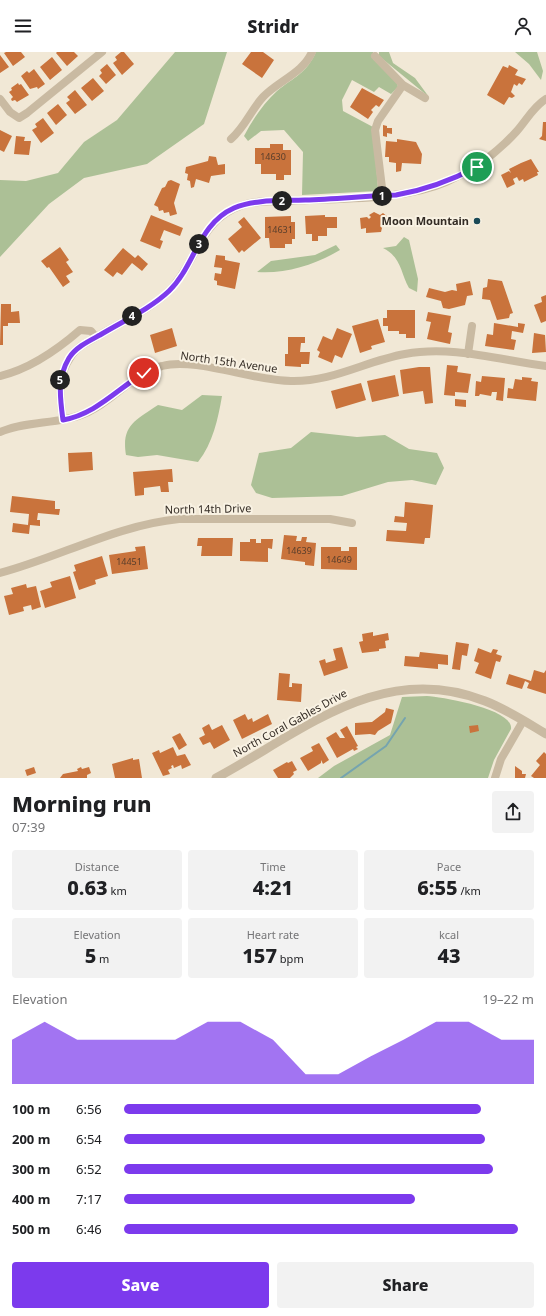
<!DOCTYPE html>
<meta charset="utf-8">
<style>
body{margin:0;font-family:"Noto Sans",sans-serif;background:#f2f2f2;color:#202124;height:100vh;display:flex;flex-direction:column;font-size:15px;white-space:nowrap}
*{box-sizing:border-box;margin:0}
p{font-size:13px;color:#757577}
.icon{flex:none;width:22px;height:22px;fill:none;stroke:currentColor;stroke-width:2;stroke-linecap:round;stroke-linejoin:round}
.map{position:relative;height:726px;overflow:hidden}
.sheet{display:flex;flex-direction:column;background:#fff;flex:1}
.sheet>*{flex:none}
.pin{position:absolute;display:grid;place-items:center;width:34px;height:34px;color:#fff;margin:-17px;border:2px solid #fff;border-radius:50%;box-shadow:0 1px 4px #0007}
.km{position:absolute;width:20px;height:20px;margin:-10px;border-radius:50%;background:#222;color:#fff;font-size:11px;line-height:20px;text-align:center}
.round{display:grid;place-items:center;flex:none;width:42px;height:42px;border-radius:4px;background:#f2f2f2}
.head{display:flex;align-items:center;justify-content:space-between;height:68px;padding:0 12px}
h1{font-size:22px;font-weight:800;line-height:30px}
.stats{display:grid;grid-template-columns:repeat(3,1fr);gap:6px;height:68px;padding:4px 12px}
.stats div{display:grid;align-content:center;border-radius:4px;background:#f2f2f2;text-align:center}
.stats b{font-size:20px;font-weight:800}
.stats small{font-size:11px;font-weight:400}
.stats p{font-size:11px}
.chart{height:112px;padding:8px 12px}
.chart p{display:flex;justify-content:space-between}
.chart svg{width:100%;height:72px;margin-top:4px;fill:#7c3aed;opacity:.7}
.button{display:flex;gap:8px;margin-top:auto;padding:8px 12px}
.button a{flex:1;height:46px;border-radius:4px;background:#7c3aed;color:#fff;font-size:16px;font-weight:800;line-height:46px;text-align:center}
.button a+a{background:#f2f2f2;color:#202124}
ul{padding:0 12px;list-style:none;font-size:13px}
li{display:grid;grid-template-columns:64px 48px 1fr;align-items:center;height:30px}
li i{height:10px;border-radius:5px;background:#7c3aed}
header{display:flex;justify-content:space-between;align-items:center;height:52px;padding:0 12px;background:#fff;font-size:18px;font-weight:800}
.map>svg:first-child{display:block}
.green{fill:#acc096}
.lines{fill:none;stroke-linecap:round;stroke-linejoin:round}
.stream{stroke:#75a4af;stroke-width:2}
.building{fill:#c9733c}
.minor{stroke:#c9baa2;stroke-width:8}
.tertiary{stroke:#c9baa2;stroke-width:9}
.route-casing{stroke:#fff;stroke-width:8}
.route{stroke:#7c3aed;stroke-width:5}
.poi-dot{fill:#1a4956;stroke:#f9f2e3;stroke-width:1.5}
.labels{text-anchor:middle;stroke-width:4;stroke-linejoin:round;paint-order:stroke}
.number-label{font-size:9px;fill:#593e2b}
.poi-label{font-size:11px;font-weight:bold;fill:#342c25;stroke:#f9f2e3;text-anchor:end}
.street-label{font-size:11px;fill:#342c25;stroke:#f9f2e3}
</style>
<header><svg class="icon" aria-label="menu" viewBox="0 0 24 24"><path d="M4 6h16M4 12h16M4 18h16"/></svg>Stridr<svg class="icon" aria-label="person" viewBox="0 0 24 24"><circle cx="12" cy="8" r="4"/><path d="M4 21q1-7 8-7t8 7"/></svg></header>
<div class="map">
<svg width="546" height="726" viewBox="0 0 546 726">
<rect width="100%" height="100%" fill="#f1e8d6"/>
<path class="green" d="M175 0H227L204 72 147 112 84 126 49 152 0 205V128L26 129 58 121 84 90 117 68Z
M316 0H373V7L397 29 398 35 391 42 379 35 374 40 352 28 342 48 343 59 373 75 378 136 377 139 302 143 303 100 284 78 261 79 248 89 244 84C253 67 263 52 277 39 294 25 306 22 316 0Z
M379 0H389L393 11 415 26 429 45 379 4Z
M515 0H537L543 19 541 28 529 12Z
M404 185 409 188 418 227 417 240 409 236C400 220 402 206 383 196L396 194Z
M336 193 340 198C315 213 286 222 257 220L271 209 315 203Z
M202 343 222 344C218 367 213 391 198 410L157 403 138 405 126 403C121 373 136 368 158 353L182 358Z
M311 380 357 385 385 383 409 397 437 401 444 416 436 433 412 428 388 430 342 444 272 446 256 441 251 433 259 401 291 396Z
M427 644C442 645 514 657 511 677L494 708 488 726H318L334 714 390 683 402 645Z"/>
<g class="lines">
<path class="stream" d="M341 726 386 694 405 666"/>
</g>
<path class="building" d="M6 0H21L25 5 13 14 4 1Z
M57 0H74L78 4 67 14 56 1Z
M121 0H124L134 12 122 23 113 11 117 8 115 5Z
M251 0H263L274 8 262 26 242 12Z
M0 3 9 15 0 21Z
M52 5 62 18 50 28 40 15Z
M107 12 116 23 106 32 99 24 102 21 100 18Z
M509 13 518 18 515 23 526 27 522 33 519 31 517 34 514 32 511 40 515 44 512 46 509 45 504 53 487 43 503 14 508 16Z
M34 17 45 32 38 37 37 35 30 37 21 24 27 19 29 21Z
M93 26 104 39 92 49 81 36Z
M18 31 19 33 21 32 29 43 17 50 15 48 12 49 11 47 13 45 9 40 12 38 11 36Z
M362 36 384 48 379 55 376 53 371 58 373 60 368 67 350 55Z
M75 38 87 53 75 62 66 51 70 48 67 45Z
M58 52 67 63 56 73 47 61Z
M43 66 54 81 41 91 32 78 37 75 35 72Z
M543 70H546V89L539 87 542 84Z
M383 73 387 74V76H392V82L387 81V85L383 84Z
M0 78 12 84 4 100 0 98Z
M16 84 25 85 24 89H31L29 103 14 102Z
M397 87 416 90 422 102 421 112 402 111 401 119 396 120V111L389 110V105H385L386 89 397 90Z
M270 92H283V98H291V123H284V128H276V122H261V112H255V96H270Z
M209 104 216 105 218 113 225 112V122L211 124 209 131 196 127 194 135 191 136 190 129 187 128 188 122 185 121 186 115 208 109Z
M531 107 539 120H537L538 123 524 130 523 127 519 129 517 125 513 127 515 132 507 136 501 123 509 119 511 121 509 117 521 111Z
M171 128 180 132 174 151 177 162 170 164 169 160 164 161 163 158 159 159 158 155 154 153 162 136 165 135 168 129Z
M374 160 380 163 383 161 394 170V172L390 175 384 170 380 174 382 176 381 180 366 181V176L361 177 360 166 367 165 369 167 371 165 369 163Z
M151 163 183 176 180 184 164 178 160 188 163 189 160 197 140 189Z
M325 163V165H337V176H327V184H318V189H312V182H306L305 164Z
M291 164V170H295V187H292V192H285V196H270L269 186H265V165Z
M244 165 261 186 244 200 242 198 239 201 228 187 242 175 238 170Z
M60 195 69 208 66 210 73 220 66 224 70 230 63 235 49 215 47 216 41 209Z
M123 196 135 206 138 203 148 212 142 219 132 211 122 223 117 220 113 225 104 218Z
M216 203 225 204V208L240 211 235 237 217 233V229L214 228 215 221 221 222 222 216 214 215Z
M488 227 502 229 513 261 510 262 509 266 497 268 490 248 482 247 483 236 487 235Z
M470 229 473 243 467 244 465 253 449 257 443 256 441 249 426 245 429 236 445 240 452 238 457 239 456 232Z
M546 243V269L541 271 534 253 542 250 541 245Z
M1 252H11V260L19 259 20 271H8V274H3V293H0Z
M387 258H415V286H406V282H399V279H388V274H383V266H387Z
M428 260 451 264 448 280 452 281 450 292 427 287 431 270 426 269Z
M378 267 385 290 371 294 372 297 360 301 352 274Z
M494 271 518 275V271L525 272 523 281 512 279 511 287 516 288 514 298 485 294 487 282 493 283Z
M172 276 177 294 155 301 150 283Z
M337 276 352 282 342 306 335 303 332 311 318 305 320 300 317 298 323 284 332 288Z
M534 281 545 283 546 300 532 301Z
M288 285H305V291H301L300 300H310L309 312H301V315L285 314V302H288Z
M447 313 458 314 457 320 471 322 468 341 455 340V344L444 343Z
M419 315H430L433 351 425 352 423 339 403 342 400 318Z
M395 323 399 344 372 350 367 329Z
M482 324 505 326 503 349 496 348 497 340H492L491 344 480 342 479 344H475L476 329 481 330Z
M522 325 532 326 531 329 538 330 536 349 507 346 508 336 513 337 515 327 522 328Z
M361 331 366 348 336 357 331 339Z
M455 347 466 348V355L455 354Z
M92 400 93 418 69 420 68 401Z
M172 417 173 430H168L169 440H161L160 434 144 436V443L135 444 133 420Z
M12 444 55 449V457H60L59 463 38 461 37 468H40V474L30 473 29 482 12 480 13 471 28 473 29 462 10 460Z
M405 450 433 453 430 486H425L424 492 386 489 387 478 406 479 407 471 394 470 395 464 404 465Z
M284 483 297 484 296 489H301L302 485H307L306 490 316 491 314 514 305 513V510L281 507Z
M198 486H233L232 504H201L202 494H197Z
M250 487H256V491H261V487H273L272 497 268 496V510L240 509V490H250Z
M145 494 148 517 112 522 109 503 136 499 135 495Z
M321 495H341V499H349V495H357V518L321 517Z
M102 504 108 524 95 528 96 532 79 538 73 520 76 519 74 513Z
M70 524 76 546 45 556 40 539 52 535 50 530Z
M26 532 27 536 36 534 41 555 32 558 31 553 23 555 24 559 9 563 4 544 13 542 11 536Z
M373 580V584L388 581 389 588 385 589 386 596 379 597V599L362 601 359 590 363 589 362 582Z
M456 590 469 592 467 604 462 603 460 618 452 617Z
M342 595 348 616 324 624 319 609 325 607 326 611 336 608 333 597Z
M478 596 491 601 493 597 498 598 496 602 502 604 500 610 496 609 491 627 475 621 479 611 474 609Z
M420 600 448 603V613L438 612V617L404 614 405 604 419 605Z
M534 618 544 621 546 618V642L527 636 529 631 525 629 522 637 506 632 509 622 531 629Z
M279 621 290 622 289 635H292V631L302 632 301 650 277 648Z
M386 656 394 658 391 671 378 679 375 683 370 682 355 683V671L372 670 385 660Z
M245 662 248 668 252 666 253 670 268 662 272 672 242 687 233 668Z
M209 672 212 678 222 673 230 688 214 697 210 690 203 693 199 686 205 683 202 676Z
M478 673 479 679 470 681 469 674Z
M347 674 358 694 356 695 358 697 354 699 353 697 337 706 326 686 336 680 340 686H345L340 678Z
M180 681 187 693 179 698 172 685Z
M319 691 329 708 323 712 321 708V711L308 719 300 706 313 699 311 695Z
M173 695 177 704 185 702 191 713 182 717 181 713 174 716 173 713 171 714 172 716 168 718 170 722 163 724 152 701 159 698 160 701Z
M544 700 546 702V726H534L531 724 540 713 536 709Z
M133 706V708L139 707 142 726H115L112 712Z
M292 709 297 718 293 720 294 722 290 726H278L273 718 287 710 288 711Z
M515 714 522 719V722H526L525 726H515Z
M34 715 36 721 27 724 25 718Z
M81 715 82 717 89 715 91 721 87 723V726H60L63 722 78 719 77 717Z"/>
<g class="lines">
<path class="minor" d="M375 4 403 33 425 46
M0 47 10 60 19 66 27 61 102 0
M231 87C245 75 251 58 263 45 278 29 303 21 312 0
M383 144 375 78 378 69 403 33
M468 302 472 274
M0 324C30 317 57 298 80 278L91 279 96 285
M63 368C60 346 57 325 70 306 76 295 89 289 100 283 123 269 151 257 170 238 198 209 199 167 243 153 258 148 276 149 291 149 339 146 402 149 446 130 474 118 496 102 516 80 526 69 533 55 546 47
M0 380C28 368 60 373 88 360 115 348 132 321 162 314 196 305 253 329 291 329 333 330 365 309 405 302 451 293 500 308 546 314
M0 521C60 505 117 473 179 467H330L352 471
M495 726 501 707 523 669"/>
<path class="tertiary" d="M216 726C302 680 381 608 485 649 506 657 526 670 546 682"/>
</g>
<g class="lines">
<defs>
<path id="route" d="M144 321C116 338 96 362 63 368 60 346 57 326 69 306 76 295 89 289 100 283 123 269 150 257 169 239 195 214 198 172 234 156 255 147 282 149 305 148 336 147 366 144 396 143 426 138 450 129 477 115"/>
</defs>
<use href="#route" class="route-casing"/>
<use href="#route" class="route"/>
</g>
<circle class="poi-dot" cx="477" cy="169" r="4"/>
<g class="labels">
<g class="number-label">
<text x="273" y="108">14630</text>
<text x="280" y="181">14631</text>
<text x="299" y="502">14639</text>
<text x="339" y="511">14649</text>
<text x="129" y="513">14451</text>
</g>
<g class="poi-label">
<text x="469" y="173">Moon Mountain</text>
</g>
<g class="street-label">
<text transform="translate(229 310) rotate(8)" y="4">North 15th Avenue</text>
<text transform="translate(208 457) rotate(-1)" y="4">North 14th Drive</text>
<text transform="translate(290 671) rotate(-29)" y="4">North Coral Gables Drive</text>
</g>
</g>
</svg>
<div class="pin" style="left:477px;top:115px;background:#1e9e55"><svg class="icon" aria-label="arrive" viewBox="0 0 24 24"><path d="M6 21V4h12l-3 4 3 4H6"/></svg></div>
<div class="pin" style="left:144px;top:321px;background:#d93025"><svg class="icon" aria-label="check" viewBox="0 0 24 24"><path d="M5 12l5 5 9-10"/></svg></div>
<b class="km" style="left:382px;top:144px">1</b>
<b class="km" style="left:282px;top:149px">2</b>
<b class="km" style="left:199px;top:192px">3</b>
<b class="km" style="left:132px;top:264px">4</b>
<b class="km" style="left:60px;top:328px">5</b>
</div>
<section class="sheet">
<div class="head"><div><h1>Morning run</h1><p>07:39</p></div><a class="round"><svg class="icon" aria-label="share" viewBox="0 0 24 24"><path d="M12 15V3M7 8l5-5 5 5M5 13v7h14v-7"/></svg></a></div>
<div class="stats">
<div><p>Distance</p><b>0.63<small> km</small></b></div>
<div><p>Time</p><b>4:21</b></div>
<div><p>Pace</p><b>6:55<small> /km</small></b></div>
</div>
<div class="stats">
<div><p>Elevation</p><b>5<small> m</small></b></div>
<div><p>Heart rate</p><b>157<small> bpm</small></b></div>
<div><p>kcal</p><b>43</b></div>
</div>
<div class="chart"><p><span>Elevation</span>19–22 m</p>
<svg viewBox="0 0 160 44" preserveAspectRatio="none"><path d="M0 44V17L10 6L20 17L30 17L40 17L50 17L60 6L70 6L80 17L90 38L100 38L110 27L120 17L130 6L140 6L150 17L160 17V44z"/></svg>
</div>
<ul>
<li><b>100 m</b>6:56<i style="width:87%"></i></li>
<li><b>200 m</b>6:54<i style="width:88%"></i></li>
<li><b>300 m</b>6:52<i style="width:90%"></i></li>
<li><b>400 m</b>7:17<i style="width:71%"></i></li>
<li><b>500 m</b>6:46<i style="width:96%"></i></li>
</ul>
<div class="button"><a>Save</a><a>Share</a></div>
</section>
